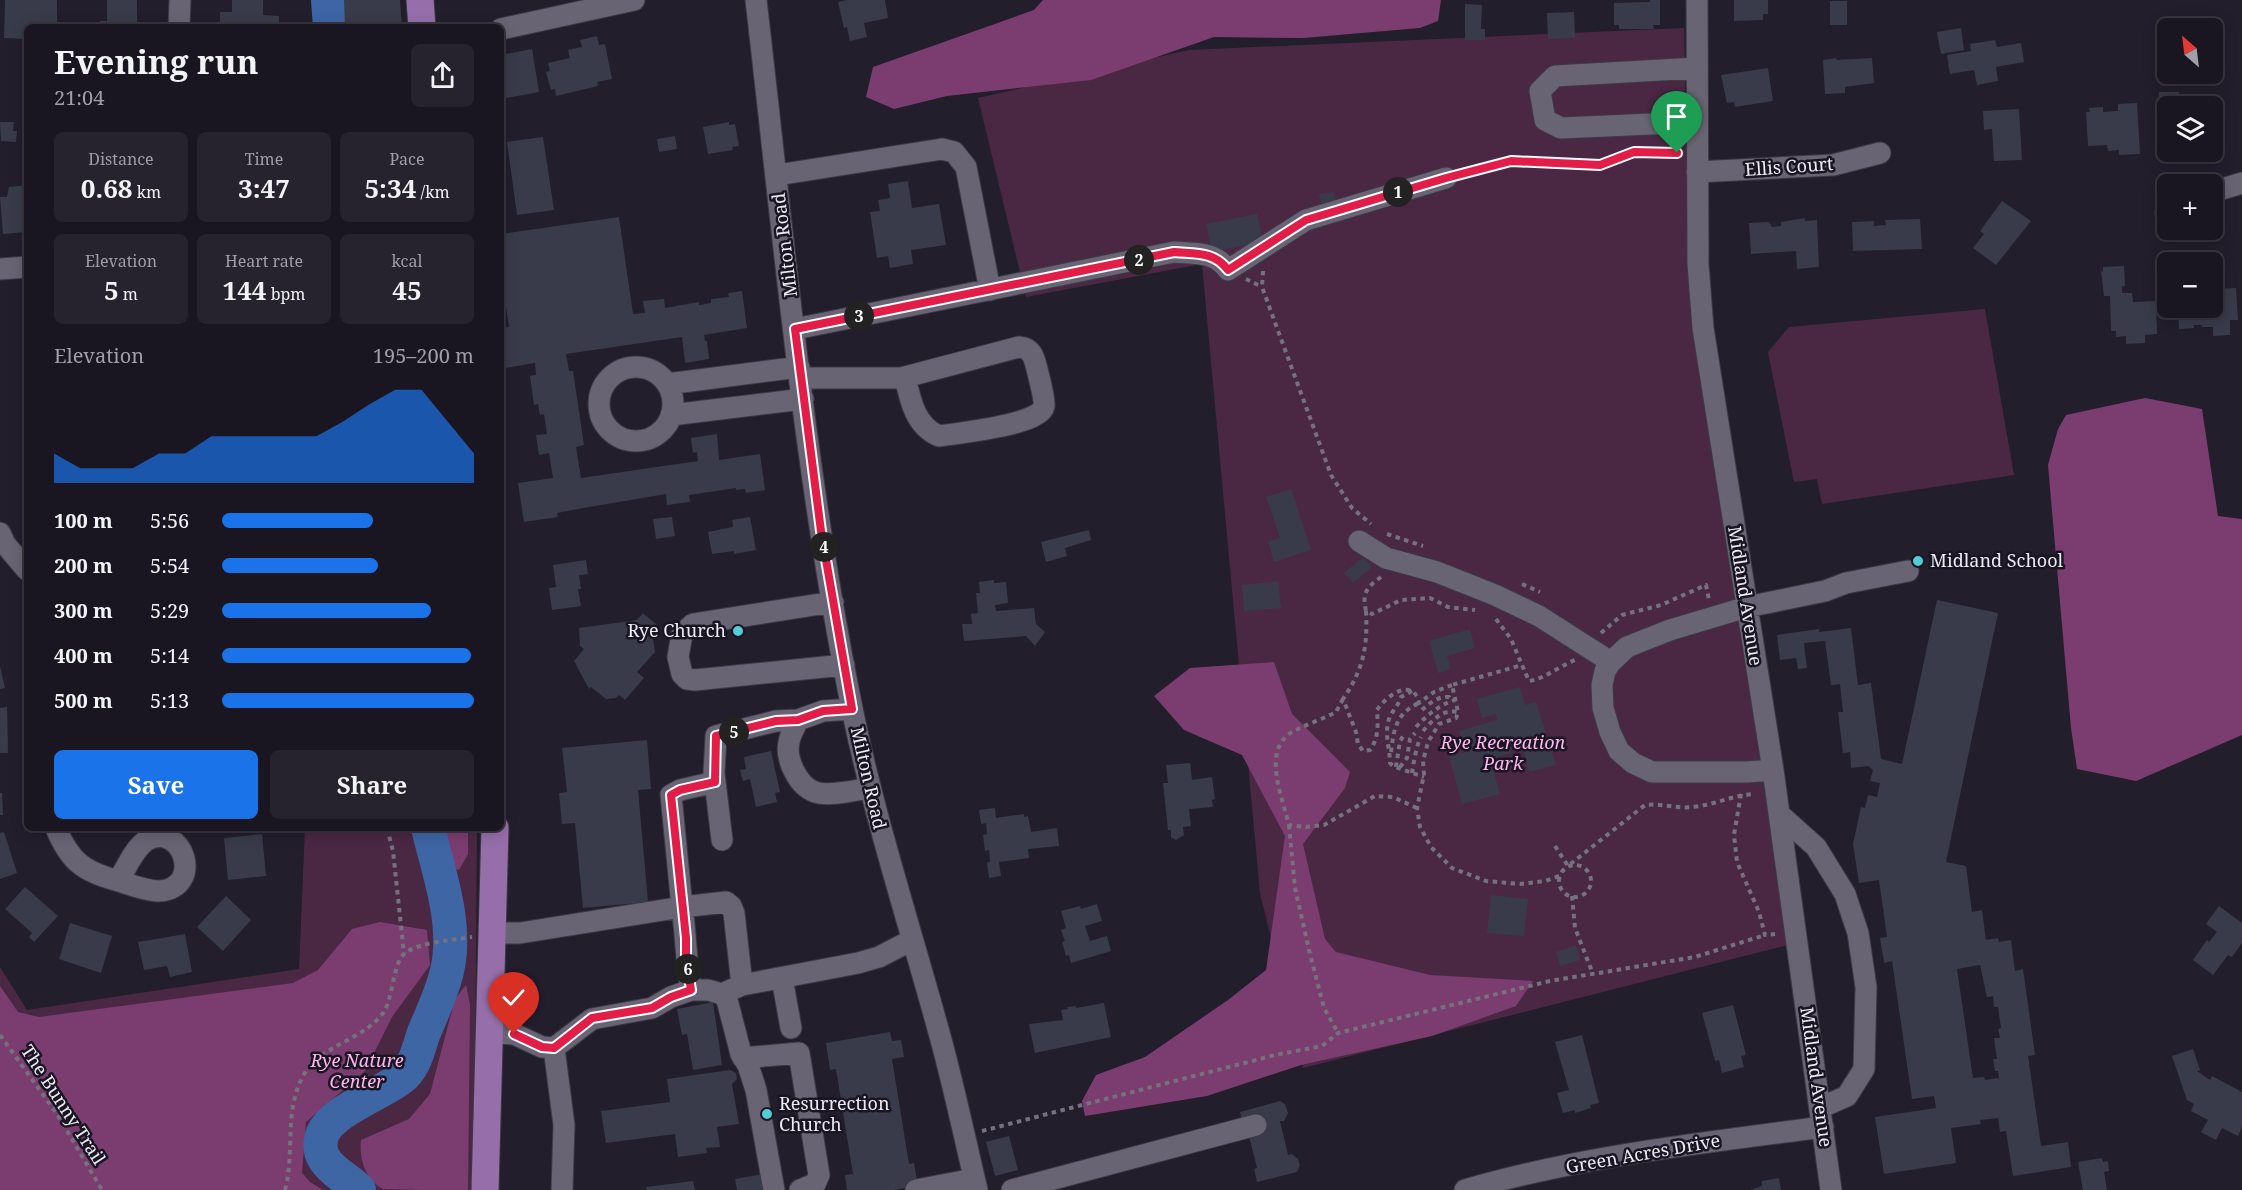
<!DOCTYPE html>
<meta charset="utf-8">
<style>
body{margin:0;font-family:"Noto Serif",serif;background:#27232e;color:#f1f3f6;height:100vh;display:flex;flex-direction:column;font-size:22px;white-space:nowrap}
*{box-sizing:border-box;margin:0}
p{font-size:20px;color:#9f9fa5}
.icon{flex:none;width:33px;height:33px;fill:none;stroke:currentColor;stroke-width:2;stroke-linecap:round;stroke-linejoin:round}
.map{position:relative;flex:1;overflow:hidden}
.sheet{position:absolute;left:24px;top:24px;width:480px;height:807px;display:flex;flex-direction:column;background:#1a1621;border-radius:9px;box-shadow:0 3px 15px #0003,0 0 0 2px #38353f}
.sheet>*{flex:none}
.needle{width:39px;rotate:332deg}
.tools{position:absolute;left:2157px;top:18px;display:grid;gap:12px}
.tools a{display:grid;place-items:center;width:66px;height:66px;border-radius:9px;background:#1a1621;box-shadow:0 3px 15px #0003,0 0 0 2px #38353f;font-size:30px}
.pin{position:absolute;display:grid;place-items:center;width:51px;height:51px;color:#fff;margin:-62px -26px;border-radius:50% 50% 50% 0;rotate:-45deg;box-shadow:0 0 6px #0007}
.pin .icon{rotate:45deg}
.km{position:absolute;width:30px;height:30px;margin:-15px;border-radius:50%;background:#222;color:#fff;font-size:16px;line-height:30px;text-align:center}
.round{display:grid;place-items:center;flex:none;width:63px;height:63px;border-radius:9px;background:#27232e}
.head{display:flex;align-items:center;justify-content:space-between;height:102px;padding:0 30px}
h1{font-size:33px;font-weight:700;line-height:45px}
.metrics{display:grid;grid-template-columns:repeat(3,1fr);gap:9px;height:102px;padding:6px 30px}
.metrics div{display:grid;align-content:center;border-radius:9px;background:#27232e;text-align:center}
.metrics b{font-size:26px;font-weight:700}
.metrics small{font-size:16px;font-weight:400}
.metrics p{font-size:16px}
.chart{height:168px;padding:12px 30px}
.chart p{display:flex;justify-content:space-between}
.chart svg{width:100%;height:108px;margin-top:6px;fill:#1a73e8;opacity:.7}
.button{display:flex;gap:12px;margin-top:auto;padding:12px 30px}
.button a{flex:1;height:69px;border-radius:9px;background:#1a73e8;color:#fff;font-size:24px;font-weight:700;line-height:69px;text-align:center}
.button a+a{background:#27232e;color:#f1f3f6}
ul{padding:0 30px;list-style:none;font-size:20px}
li{display:grid;grid-template-columns:96px 72px 1fr;align-items:center;height:45px}
li i{height:15px;border-radius:8px;background:#1a73e8}
.map>svg:first-child{display:block}
.green{fill:#4a2844}
.forest{fill:#7b3d70}
.lines{fill:none;stroke-linecap:round;stroke-linejoin:round}
.river{stroke:#3e65a4;stroke-width:34}
.building{fill:#393b4a;fill-rule:evenodd}
.minor-casing{stroke:#3c3a45;stroke-width:23}
.major-casing{stroke:#3c3a45;stroke-width:29}
.path{stroke:#75727e;stroke-width:4;stroke-dasharray:4.5 4.5;stroke-linecap:butt}
.minor{stroke:#686474;stroke-width:21}
.major{stroke:#966faa;stroke-width:27}
.route-casing{stroke:#fff;stroke-width:12}
.route{stroke:#e11d48;stroke-width:8}
.poi-dot{fill:#52ccd6;stroke:#191522;stroke-width:2}
.labels{text-anchor:middle;stroke-width:5;stroke-linejoin:round;paint-order:stroke}
.street-label{font-size:18px;fill:#eceaf3;stroke:#191522}
.poi-label{font-size:18px;fill:#eceaf3;stroke:#191522;text-anchor:start}
.park-label{font-size:18px;font-style:italic;fill:#ffb5ef;stroke:#191522}
</style>
<div class="map">
<svg width="2242" height="1190" viewBox="0 0 2242 1190">
<rect width="100%" height="100%" fill="#221e2c"/>
<path class="green" d="M1684 28 1689 268 1788 945 1303 1068 1260 893 1202 264 1026 297 978 98 1189 50Z
M1985 309 2014 475 1822 504 1817 479 1794 482 1768 352 1789 327Z
M305 828H477L474 1190H0V967L27 1010 299 969Z"/>
<path class="forest" d="M1043 0H1441L1438 21 1420 28 1303 38 1214 37 1091 80 947 96 894 109 866 97 873 67 1034 10Z
M2145 398 2202 409 2218 516 2242 519V735L2136 781 2077 769 2071 728 2048 465 2058 429 2066 415Z
M1274 662 1292 714 1350 772 1345 788 1303 844 1325 939 1336 952 1430 975 1533 981 1516 1006 1432 1036 1301 1065 1207 1096 1085 1116 1082 1101 1096 1075 1145 1057 1228 1000 1266 970 1285 836 1242 755 1184 730 1154 696 1190 668Z
M437 828H468V854L459 870 450 867Z
M380 922 427 930 430 965 392 1017 365 1071 306 1122 302 1173 310 1182 323 1190H0V986L18 1012 39 1017 293 983 318 970 352 929Z
M466 985 470 1005 468 1190C455 1190 390 1190 383 1189 365 1179 359 1158 361 1140L409 1119 430 1094 455 999Z"/>
<g class="lines">
<path class="river" d="M328 0 330 27
M359 1190C343 1174 311 1163 323 1133 333 1111 380 1094 400 1079 414 1069 418 1051 423 1035 431 1015 442 993 447 971 458 924 439 874 428 828"/>
</g>
<path class="building" d="M5 0H57V22H31V27H27V39L4 38Z
M107 0H137V22H132V27H99L100 21H107Z
M232 0H263V15L279 16V27H220V12H232Z
M344 0H400L402 27H345Z
M847 0H885L888 18 864 23 867 37 850 41 847 27 844 28 838 2Z
M1650 0H1660V25H1653L1654 29H1619V25H1614V3L1650 2Z
M1734 0H1768V14H1763V20L1734 21Z
M1830 1H1847V25H1830Z
M1465 4 1482 5 1481 29H1485V40H1465Z
M1574 12 1575 38 1548 39 1547 13Z
M1961 28 1964 50 1941 54 1937 32Z
M597 36 599 45 605 44 612 79 597 82 598 86 556 96 555 89 551 90 546 72 550 71 548 63 570 58 568 50 582 47 580 40Z
M1995 40 1997 47 2021 43 2024 62 1996 67 1998 81 1977 85 1974 70 1950 74 1947 55 1971 51 1970 44Z
M532 49 539 92 501 99V55Z
M1836 58 1837 60 1872 58 1874 83 1845 87V93L1825 94 1823 60Z
M1768 68 1773 101 1735 107 1734 102 1727 103 1721 75Z
M2159 92H2179V99L2210 98 2211 106H2168V142L2160 143Z
M2137 103 2140 154 2119 155V150L2108 151 2107 145 2088 146 2086 112H2090L2089 108 2103 107V112L2118 111V104Z
M2019 109 2022 160 1994 161 1992 129 1984 130 1983 111Z
M0 122H14L13 131H17L16 142 1 141Z
M729 122V125L735 124 739 146 732 147 733 150 708 154 703 127Z
M675 136 677 149 659 152 657 139Z
M543 137 554 210 517 215 507 142Z
M22 150H27V170H23Z
M908 181 912 208 939 204 946 245 911 250 913 264 890 268 888 256 877 258 870 212 880 211 878 200 890 198 888 184Z
M27 185V232L3 234 0 197H7L9 187Z
M1334 192 1335 203 1322 206 1319 194Z
M2002 201 2031 221 1996 265 1973 248 1984 234 1980 231Z
M1257 214 1263 241 1212 252 1206 224Z
M619 217 633 314 645 313 643 301 664 299 665 308 699 302V305L711 303V299L729 297 728 293 742 291 747 328 704 335 705 341H707L709 359 685 363 682 337 566 354 569 371H573L584 445 576 447 581 478 698 461 697 452 693 453 691 438 717 434 719 460 760 454 765 490 746 493 745 489 736 490V488L689 495 690 502 667 505 666 494 583 508 557 513 558 517 524 522 518 483 553 478 549 453 539 455 536 435 547 434 544 414 540 415 538 404 534 405 530 376 536 375 535 363 505 368 501 328 509 327 501 273V234Z
M1805 218V221L1817 220 1819 267 1797 269 1796 251 1751 254 1749 223 1769 222 1772 227 1781 226V222Z
M1920 219 1922 249 1853 251 1852 222 1874 221V226L1886 225 1885 220Z
M2124 266 2125 286H2122V293H2132L2133 302 2156 301 2157 334 2145 335V343L2126 344V336L2116 337V331H2111L2110 296H2104L2101 271 2103 272V267Z
M2236 288 2238 320H2230V335L2213 336V327H2202V325H2194V328L2179 329 2178 308H2212V289Z
M27 317V345H26L22 318Z
M1291 489 1311 550 1274 562 1268 542 1280 538 1266 497Z
M672 517 675 536 656 539 653 519Z
M750 517 756 550 734 554V551L712 554 708 532 733 527 732 520Z
M1089 530 1091 540 1065 548 1067 556 1046 562 1041 542Z
M1363 557 1372 567 1353 583 1344 573Z
M586 560 588 574 579 575 581 589H578L581 606 552 610 549 588 556 587 553 565Z
M994 580V583L1006 582 1008 603 995 605 996 611 1034 608 1036 624 1045 632 1035 646 1026 636 964 641 962 624H972L971 614 978 613 976 593H980L979 582Z
M1278 581 1281 608 1244 611 1242 585Z
M1937 600 1998 613 1946 862 1966 866 1972 912 1982 910 1986 940 1998 938 1999 942 2011 940 2015 971 2023 969 2035 1055 2028 1056 2041 1146 2068 1142 2071 1167 2013 1176 2006 1131 2000 1132 1998 1118 1980 1120 1981 1124 1951 1128 1956 1163 1884 1174 1875 1117 1936 1108 1934 1096 1912 1099 1892 961 1884 963 1880 938 1887 937 1879 880 1859 883 1853 844 1861 807 1865 808 1868 795 1877 797 1880 783 1870 781 1873 770 1868 766 1851 768 1850 752 1843 753 1838 712H1843L1840 684 1831 685 1825 641 1804 643 1807 668 1798 669 1796 658 1780 660 1777 635 1819 629V632L1851 628 1858 685 1871 683 1881 759 1902 764ZM1980 965 1987 997 1993 996 1994 1007H1998L2001 1028 1998 1029 2000 1038H1994L1997 1059H1993L1995 1071H1998L1999 1078 1985 1080 1984 1077 1973 1078 1957 969Z
M643 613 657 625 652 631 655 652 637 672 644 678 625 700 619 695 616 698 606 699 591 687 589 689 574 661 584 649 580 646 579 628 637 620Z
M1470 629 1475 648 1447 656 1451 669 1438 673 1429 641Z
M0 666 5 688 0 689Z
M1520 687 1525 705 1536 702 1556 765 1529 772 1522 746 1510 750 1511 753 1490 759 1500 794 1462 804 1449 756 1465 752 1459 731 1497 720 1496 714 1482 718 1477 699Z
M7 707 8 753H0V708Z
M647 740 651 789 638 790 648 902 583 908 575 823 562 824 559 793 567 792 562 748Z
M771 751 780 792 775 793 777 802 756 807 750 779 743 781 740 770 746 769 744 757Z
M1190 763 1192 780 1212 777 1215 799 1212 800 1213 807 1189 809 1191 826 1183 827 1184 835 1176 840 1171 837V830H1168L1163 783H1168L1166 765Z
M0 793H2L3 815H0Z
M995 808 996 818 1024 814V817L1028 816 1031 832 1057 828 1059 846 1028 849 1029 858 999 862 1001 876 989 878 987 862H990L989 850 985 851 983 835 987 834 986 823 981 824 979 810Z
M4 832 17 873 0 879V833Z
M262 834 266 876 228 880 224 838Z
M25 887 58 916 34 942 29 937 32 933 5 909Z
M1491 895 1528 899 1524 936 1487 933Z
M226 896 251 920 223 951 197 927Z
M1097 904 1102 921 1085 926 1090 941 1107 936 1111 951 1071 963 1069 955 1066 956 1062 942 1065 941 1061 930 1066 928 1061 911 1080 906 1081 909Z
M2219 906 2242 923V943L2232 957 2228 955 2213 975 2193 960 2207 940 2209 942 2217 932 2206 924Z
M70 923 112 936 101 973 59 959Z
M185 934 192 972 170 977 167 966 144 970 138 942Z
M1576 945 1580 960 1560 966 1556 952Z
M713 1002 722 1065 693 1070 687 1034 682 1035 677 1009Z
M1104 1003 1111 1037 1035 1053 1029 1024 1063 1020 1061 1010 1068 1009 1067 1007 1076 1006V1008Z
M1733 1005 1746 1055 1741 1056 1744 1067 1722 1073 1719 1060 1715 1061 1702 1013Z
M890 1032 892 1041 901 1040 904 1057 892 1059 909 1164 914 1163 918 1186 893 1190H847L845 1175 853 1174 836 1069 830 1070 826 1043Z
M1582 1035 1599 1103 1590 1105 1591 1108 1575 1113V1110L1563 1113 1557 1093 1569 1090 1555 1042Z
M2193 1049 2200 1070 2197 1071 2210 1080 2212 1076 2242 1092V1127L2238 1136 2222 1128 2216 1140 2201 1132 2208 1120 2191 1111 2194 1104 2187 1100 2172 1056Z
M730 1070 736 1073 737 1079 732 1084 739 1124 717 1127 720 1147 706 1148 707 1153 678 1157 675 1134 606 1143 601 1111 670 1102 667 1079Z
M1280 1101 1285 1104 1288 1113 1284 1121H1280L1288 1155 1292 1154 1298 1159 1300 1165 1297 1172 1257 1182 1254 1169 1257 1168 1247 1128H1244L1240 1112Z
M1009 1136 1018 1170 995 1176 986 1142Z
M2102 1158 2103 1162 2108 1161 2109 1171 2104 1172 2107 1190H2083L2078 1162Z
M763 1174 766 1190H737L735 1179Z
M1779 1178 1781 1190H1750L1762 1186V1181Z
M693 1181 695 1190H647L646 1187Z"/>
<g class="lines">
<defs>
<path id="minor" d="M756 0C784 240 805 482 854 718 877 826 911 930 940 1036 954 1087 965 1139 977 1190
M1697 0 1698 264 1703 328 1773 770 1831 1190
M179 27 180 0
M501 29 634 0
M1697 122 1561 128 1545 120 1540 91 1555 76 1697 68
M1697 172 1833 165 1880 153
M777 175 942 149 954 152 966 167 990 290
M2212 192 2242 183
M2166 213 2168 212
M0 269 27 267
M795 329 1174 252C1195 254 1215 251 1228 270L1306 220 1446 178
M599 404a37 37 0 1 1 74 0a37 37 0 1 1-74 0Z
M801 378H900L905 377 1019 347C1032 348 1034 357 1037 369 1039 378 1045 398 1044 406 1041 425 957 433 939 436 915 426 910 399 905 377
M667 384 799 367
M671 415 803 399
M0 533 5 544 27 570
M1359 541 1386 558 1437 572 1495 595 1539 616 1611 662
M833 602 693 624 682 634 678 657 682 674 687 679 695 680 844 665
M852 709 823 711 798 720C795 727 790 735 789 742 785 759 798 786 815 792 828 797 856 790 870 788
M1773 770 1747 772H1652L1633 763 1619 751 1610 732 1603 708 1602 685 1605 671 1611 662 1627 647 1670 630 1747 607 1825 591 1846 583 1908 571
M715 782 680 790 671 795 682 907 726 902 731 906 734 913 742 985 722 994
M1779 814 1816 847 1845 894 1858 933 1866 987 1864 1069 1847 1096 1820 1108
M56 828C70 862 84 872 119 881 131 885 147 891 159 891 205 888 183 821 147 840 134 848 126 869 118 881
M722 840 714 773 716 736 776 721 798 720
M493 933H520L682 907C686 935 686 962 691 990
M782 978 791 1028
M742 985 858 963 879 957 912 940
M490 1033 514 1034 542 1047 554 1048 592 1019 652 1008 671 997 691 990H708L722 994 727 1000 741 1054 748 1065 756 1090 774 1190
M554 1048 564 1125 562 1190
M743 1058 799 1053 819 1175 815 1184 800 1190
M916 1190 974 1179
M1012 1190 1256 1125
M1465 1190C1581 1156 1703 1143 1823 1127"/>
<path id="major" d="M420 0 422 27
M485 1190 495 828"/>
</defs>
<use href="#minor" class="minor-casing"/>
<use href="#major" class="major-casing"/>
<path class="path" d="M1463 174 1511 161 1600 165 1634 152 1677 153
M1263 271 1262 287 1331 475 1352 508 1371 524
M1246 279 1262 287
M1387 534 1423 546
M1381 577C1366 588 1362 593 1366 611L1372 614 1401 600 1430 598 1448 607 1475 610
M1522 584 1540 592
M1366 611C1368 647 1363 670 1343 699L1356 732 1358 744 1363 751 1370 750C1379 738 1378 724 1377 710 1386 696 1413 676 1419 703L1434 692 1452 685
M1496 619 1511 639 1522 665
M1601 633 1622 615 1661 605 1706 585 1709 600
M1412 691 1401 697C1398 706 1392 711 1389 719 1384 735 1390 748 1390 763L1393 766 1424 777
M1343 699 1336 712C1323 719 1307 724 1294 731 1260 748 1283 799 1289 825L1306 827 1324 825 1375 796 1393 797 1417 808
M1422 710C1430 703 1438 696 1449 697L1451 701
M1416 727C1428 714 1439 705 1455 700
M1423 731C1433 720 1442 709 1458 712
M1391 752C1394 728 1396 714 1419 703
M1396 767 1400 741 1404 735
M1400 767 1407 758 1410 739 1415 733
M1412 773C1413 765 1417 743 1421 737
M1741 794 1734 835 1737 862 1759 912 1765 935 1775 934
M1289 825 1295 888 1310 954 1324 1008 1338 1033
M387 828 393 851 404 954
M1555 846 1568 866 1645 805C1661 803 1677 809 1693 807 1714 805 1733 795 1754 794
M1559 881a16 16 0 1 1 32 0a16 16 0 1 1-32 0Z
M1559 876 1545 881 1520 884 1486 881 1452 868 1431 847 1420 827 1417 808 1424 774 1423 761 1428 742 1439 724 1456 718 1458 712 1452 685 1522 665 1529 681C1544 679 1560 666 1575 660
M1572 896 1575 928 1593 974
M0 1035 57 1114 102 1190
M982 1131 1275 1055 1322 1046 1338 1033 1550 981 1695 957 1765 935
M285 1190C295 1153 284 1113 302 1078 318 1045 363 1041 383 1013 394 997 392 964 405 953 420 942 454 940 472 937"/>
<use href="#minor" class="minor"/>
<use href="#major" class="major"/>
</g>
<g class="lines">
<defs>
<path id="route" d="M514 1034 542 1047 554 1048 592 1018 652 1008 671 997 691 990 686 958V938L671 795 680 790 715 782 716 736 776 721 798 720 823 711 852 709 821 531 795 329 1174 252C1195 254 1214 251 1228 270L1306 220 1446 178 1511 161 1600 165 1634 152 1677 153"/>
</defs>
<use href="#route" class="route-casing"/>
<use href="#route" class="route"/>
</g>
<g class="poi-dot">
<circle cx="1918" cy="561" r="6"/>
<circle cx="738" cy="631" r="6"/>
<circle cx="767" cy="1114" r="6"/>
</g>
<g class="labels">
<g class="street-label">
<text transform="translate(1789 167) rotate(-4)" y="6">Ellis Court</text>
<text transform="translate(785 245) rotate(-97)" y="6">Milton Road</text>
<text transform="translate(1745 596) rotate(81)" y="6">Midland Avenue</text>
<text transform="translate(868 778) rotate(77)" y="6">Milton Road</text>
<text transform="translate(1816 1077) rotate(82)" y="6">Midland Avenue</text>
<text transform="translate(63 1105) rotate(57)" y="6">The Bunny Trail</text>
<text transform="translate(1643 1154) rotate(-10)" y="6">Green Acres Drive</text>
</g>
<g class="poi-label">
<text x="1930" y="567">Midland School</text>
<text x="726" y="637" text-anchor="end">Rye Church</text>
<text x="779" y="1110">Resurrection<tspan x="779" dy="21">Church</tspan></text>
</g>
<g class="park-label">
<text x="1503" y="749">Rye Recreation<tspan x="1503" dy="21">Park</tspan></text>
<text x="357" y="1067">Rye Nature<tspan x="357" dy="21">Center</tspan></text>
</g>
</g>
</svg>
<div class="tools">
<a><svg class="needle" viewBox="-14 -14 28 28"><path d="M0-13l5 13h-10z" fill="#e53935"/><path d="M0 13l5-13h-10z" fill="#9f9fa5"/></svg></a>
<a><svg class="icon" aria-label="layers" viewBox="0 0 24 24"><path d="M12 4l9 5-9 5-9-5zM3 14l9 5 9-5"/></svg></a>
<a>+</a>
<a>−</a>
</div>
<div class="pin" style="left:1677px;top:153px;background:#1e9e55"><svg class="icon" aria-label="arrive" viewBox="0 0 24 24"><path d="M6 21V4h12l-3 4 3 4H6"/></svg></div>
<div class="pin" style="left:514px;top:1034px;background:#d93025"><svg class="icon" aria-label="check" viewBox="0 0 24 24"><path d="M5 12l5 5 9-10"/></svg></div>
<b class="km" style="left:1398px;top:192px">1</b>
<b class="km" style="left:1139px;top:260px">2</b>
<b class="km" style="left:859px;top:316px">3</b>
<b class="km" style="left:824px;top:547px">4</b>
<b class="km" style="left:734px;top:732px">5</b>
<b class="km" style="left:688px;top:969px">6</b>
<section class="sheet">
<div class="head"><div><h1>Evening run</h1><p>21:04</p></div><a class="round"><svg class="icon" aria-label="share" viewBox="0 0 24 24"><path d="M12 15V3M7 8l5-5 5 5M5 13v7h14v-7"/></svg></a></div>
<div class="metrics">
<div><p>Distance</p><b>0.68<small> km</small></b></div>
<div><p>Time</p><b>3:47</b></div>
<div><p>Pace</p><b>5:34<small> /km</small></b></div>
</div>
<div class="metrics">
<div><p>Elevation</p><b>5<small> m</small></b></div>
<div><p>Heart rate</p><b>144<small> bpm</small></b></div>
<div><p>kcal</p><b>45</b></div>
</div>
<div class="chart"><p><span>Elevation</span>195–200 m</p>
<svg viewBox="0 0 160 44" preserveAspectRatio="none"><path d="M0 44V32L10 38L20 38L30 38L40 32L50 32L60 25L70 25L80 25L90 25L100 25L110 19L120 12L130 6L140 6L150 19L160 32V44z"/></svg>
</div>
<ul>
<li><b>100 m</b>5:56<i style="width:60%"></i></li>
<li><b>200 m</b>5:54<i style="width:62%"></i></li>
<li><b>300 m</b>5:29<i style="width:83%"></i></li>
<li><b>400 m</b>5:14<i style="width:99%"></i></li>
<li><b>500 m</b>5:13<i style="width:100%"></i></li>
</ul>
<div class="button"><a>Save</a><a>Share</a></div>
</section>
</div>
